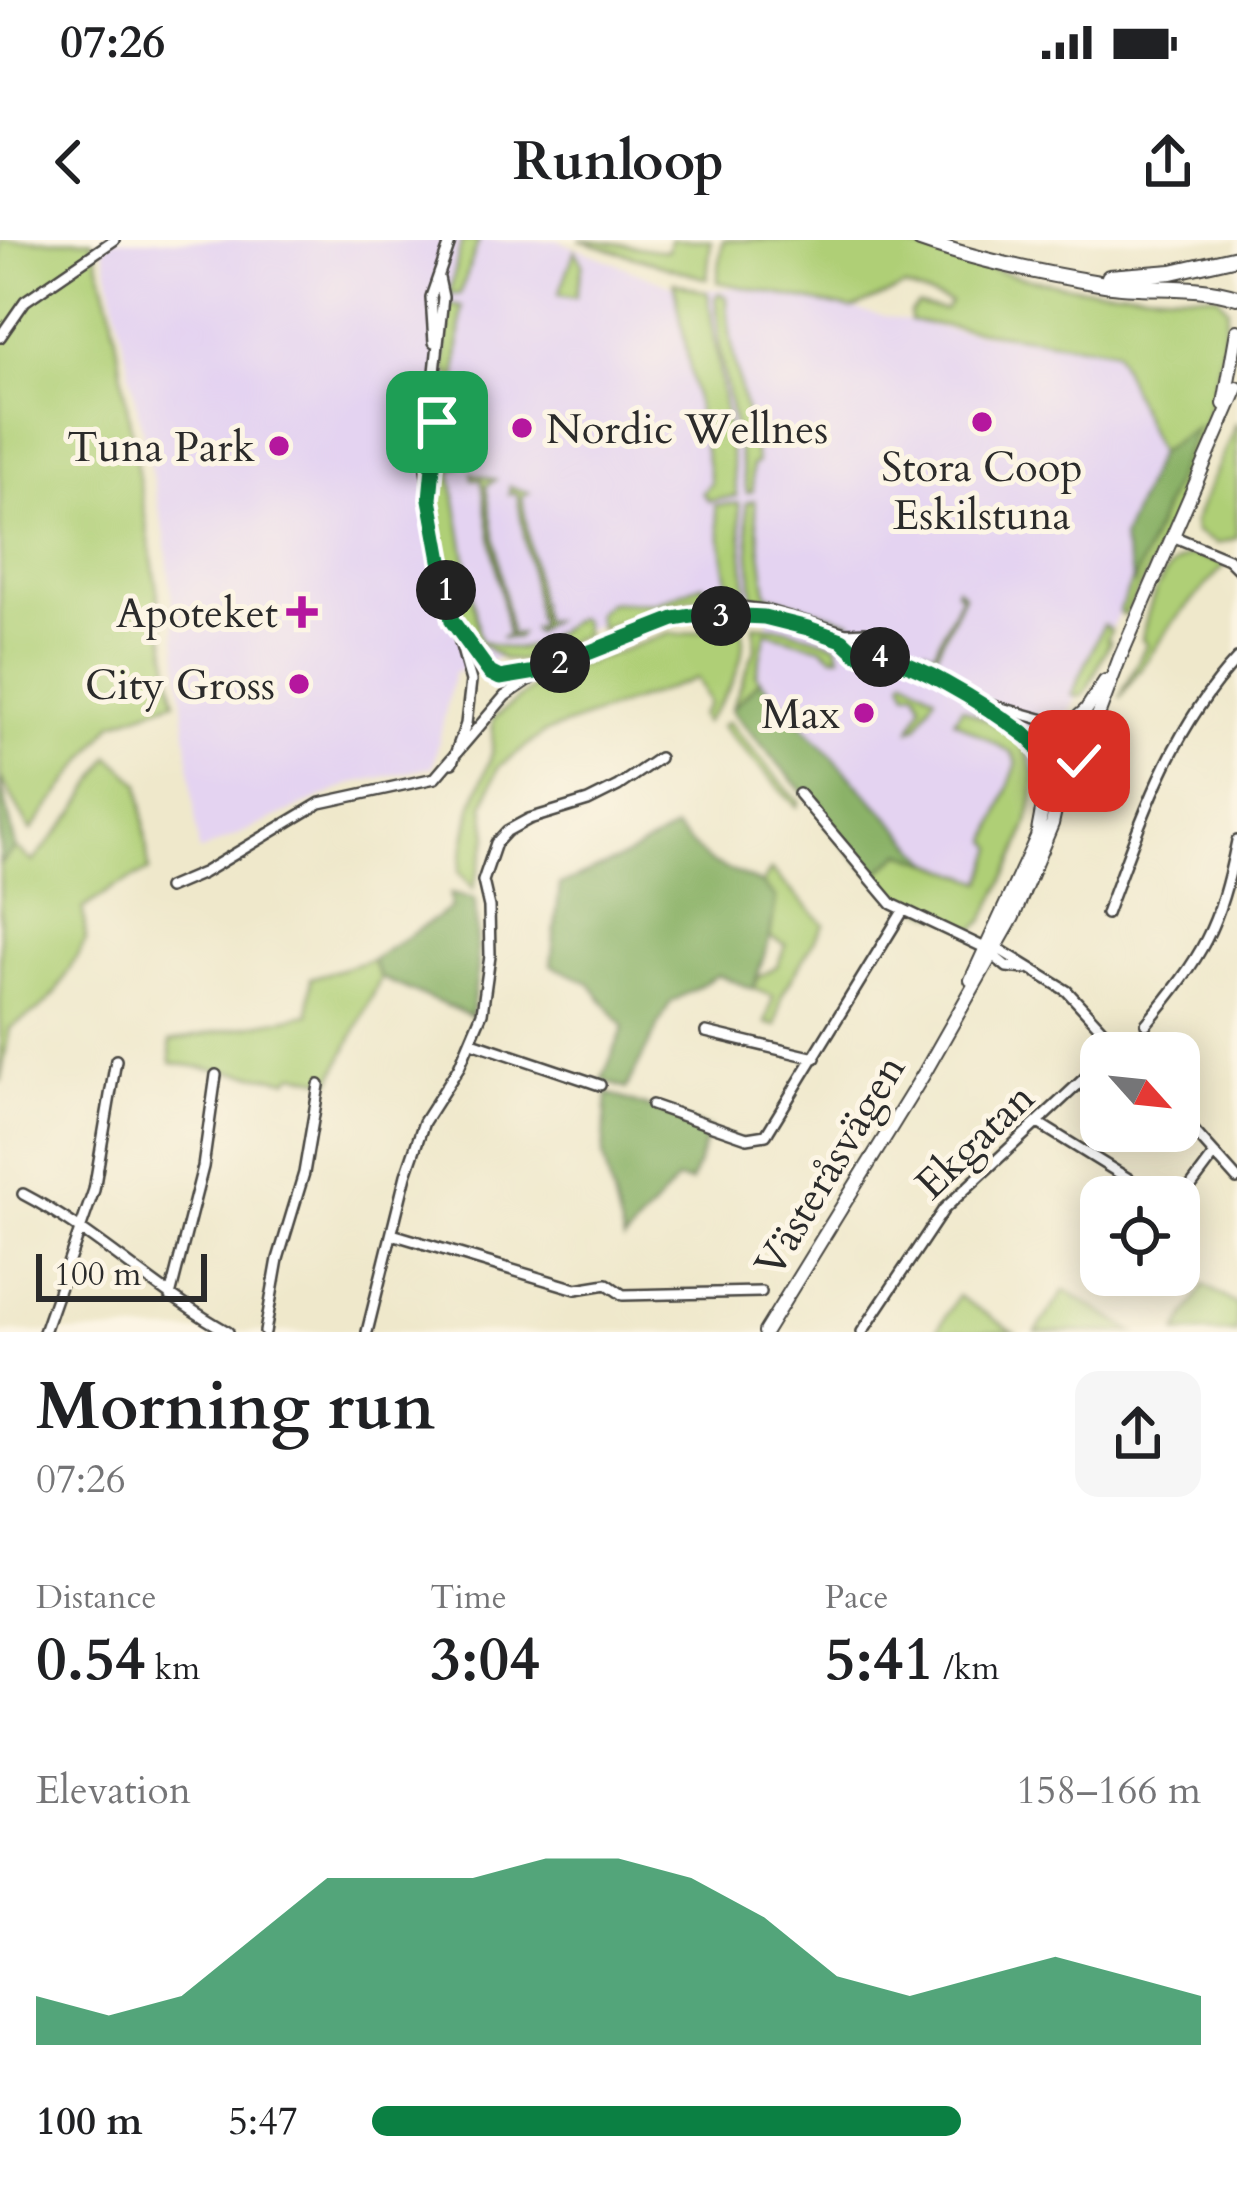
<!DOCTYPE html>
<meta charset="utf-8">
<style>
body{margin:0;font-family:Cardo,serif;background:#f6f6f6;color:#202124;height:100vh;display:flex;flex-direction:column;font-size:45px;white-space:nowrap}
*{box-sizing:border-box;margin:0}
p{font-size:39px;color:#757577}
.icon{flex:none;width:66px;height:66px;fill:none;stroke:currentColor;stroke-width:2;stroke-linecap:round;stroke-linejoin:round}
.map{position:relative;height:1092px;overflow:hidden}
.details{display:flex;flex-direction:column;background:#fff;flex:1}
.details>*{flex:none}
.needle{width:78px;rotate:117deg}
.tools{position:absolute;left:1080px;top:792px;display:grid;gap:24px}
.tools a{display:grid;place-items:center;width:120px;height:120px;border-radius:24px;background:#fff;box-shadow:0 6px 30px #0003;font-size:60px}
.scale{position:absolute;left:36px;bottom:30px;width:171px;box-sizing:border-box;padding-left:12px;border:6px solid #2b2b2b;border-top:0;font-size:33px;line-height:42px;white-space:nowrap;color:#2b2b2b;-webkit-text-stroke:9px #fcf5e5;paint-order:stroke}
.pin{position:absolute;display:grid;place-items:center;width:102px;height:102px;color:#fff;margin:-51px;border-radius:24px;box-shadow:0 6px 18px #0006}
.km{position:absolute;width:60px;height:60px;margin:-30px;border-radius:50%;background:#222;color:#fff;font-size:33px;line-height:60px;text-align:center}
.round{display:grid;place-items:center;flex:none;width:126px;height:126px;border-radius:24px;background:#f6f6f6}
.summary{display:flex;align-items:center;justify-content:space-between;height:204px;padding:0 36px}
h1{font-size:66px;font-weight:700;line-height:90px}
.figures{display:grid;grid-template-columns:repeat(3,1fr);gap:18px;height:204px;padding:12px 36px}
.figures div{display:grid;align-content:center}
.figures b{font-size:60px;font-weight:700}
.figures small{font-size:33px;font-weight:400}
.figures p{font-size:33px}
.chart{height:336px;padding:24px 36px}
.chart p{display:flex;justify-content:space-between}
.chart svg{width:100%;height:216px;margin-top:12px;fill:#0b8043;opacity:.7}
ul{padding:0 36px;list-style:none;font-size:39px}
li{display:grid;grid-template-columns:192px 144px 1fr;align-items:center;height:90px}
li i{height:30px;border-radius:15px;background:#0b8043}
.status{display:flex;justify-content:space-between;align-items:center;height:84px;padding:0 60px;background:#fff;direction:ltr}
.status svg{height:33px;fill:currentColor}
header{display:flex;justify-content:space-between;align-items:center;height:156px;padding:0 36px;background:#fff;font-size:54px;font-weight:700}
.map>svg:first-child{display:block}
.built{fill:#e4d3f1}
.green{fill:#afcf76;stroke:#6d7d50;stroke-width:3}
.forest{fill:#8bb267;stroke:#5b6e49;stroke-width:3}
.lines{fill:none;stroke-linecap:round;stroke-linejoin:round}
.minor-casing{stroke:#484743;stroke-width:14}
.tertiary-casing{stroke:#484743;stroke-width:16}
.secondary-casing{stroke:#484743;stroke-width:18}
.minor{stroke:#fff;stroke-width:9}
.tertiary{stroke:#fff;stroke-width:12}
.secondary{stroke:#fff;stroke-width:14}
.route-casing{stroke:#fff;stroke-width:24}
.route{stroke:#0b8043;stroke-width:15}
.poi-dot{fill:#b5179e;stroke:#fcf5e5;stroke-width:4.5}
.labels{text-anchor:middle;stroke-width:10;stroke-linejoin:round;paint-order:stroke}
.poi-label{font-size:42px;fill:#2b2b2b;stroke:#fcf5e5;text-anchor:end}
.street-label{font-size:42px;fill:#2b2b2b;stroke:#fcf5e5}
</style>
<div class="status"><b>07:26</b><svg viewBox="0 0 49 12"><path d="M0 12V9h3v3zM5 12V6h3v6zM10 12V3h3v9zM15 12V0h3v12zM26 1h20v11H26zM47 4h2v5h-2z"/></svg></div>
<header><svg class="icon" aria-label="back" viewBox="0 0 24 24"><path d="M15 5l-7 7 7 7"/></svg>Runloop<svg class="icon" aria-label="share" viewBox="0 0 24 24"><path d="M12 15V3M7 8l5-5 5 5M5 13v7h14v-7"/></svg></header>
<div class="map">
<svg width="1237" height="1092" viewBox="0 0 1237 1092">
<rect width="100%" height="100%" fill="#fcf5e5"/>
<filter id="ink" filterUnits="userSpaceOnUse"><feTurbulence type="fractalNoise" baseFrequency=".00833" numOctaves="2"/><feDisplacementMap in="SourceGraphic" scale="24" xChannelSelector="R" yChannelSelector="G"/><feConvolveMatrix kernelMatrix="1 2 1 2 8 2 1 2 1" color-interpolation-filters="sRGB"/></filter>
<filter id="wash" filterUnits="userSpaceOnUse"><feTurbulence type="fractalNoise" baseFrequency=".004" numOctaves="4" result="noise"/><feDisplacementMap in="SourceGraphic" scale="48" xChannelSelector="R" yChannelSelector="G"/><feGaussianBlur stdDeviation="2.7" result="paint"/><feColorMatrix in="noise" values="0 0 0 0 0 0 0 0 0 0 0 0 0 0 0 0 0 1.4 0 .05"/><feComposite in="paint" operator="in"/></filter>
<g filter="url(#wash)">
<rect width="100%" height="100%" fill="#efe8cb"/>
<path class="built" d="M114 0H557L684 51 749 47 949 90 1115 110 1158 213 1122 299 1134 343 983 643 932 623 756 436 773 361 755 359 741 350 682 357 454 433 433 527 353 543 199 612 165 296 103 7Z"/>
<path class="green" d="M0 0H92L112 73 175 461 113 483 31 591 0 536Z
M462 0H479L460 54 449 55Z
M579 0C613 0 634 8 668 11L670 0H711L707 39Z
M723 0H889L1020 37 1081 48 1217 55 1228 68C1214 176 1179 280 1125 375L1119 372 1195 190 1158 213 1115 110 910 81V73L918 65 945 70 950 62 904 47 852 69 717 42Z
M575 10 583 23 576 57 559 54Z
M674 42 708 53 737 256 709 261 702 253 711 243Z
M719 53 727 57C729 114 746 167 757 223L752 225 753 251 747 253 720 114 716 56Z
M446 64 462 67 456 144 450 143V133L445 132Z
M1237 182V298L1217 304 1195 292 1194 282Z
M439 225 459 227 451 231 480 400C523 420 540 402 577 378L582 380 585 395 518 421 503 419 483 405 476 406C450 361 431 277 439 225Z
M472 233 495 240 486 246 511 395 520 394 517 398H500L508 395 481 239H473Z
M510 246 529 253 522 257 542 381H551L534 392 532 388 539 385 517 253 509 254Z
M754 260 767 354 853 382H839L800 366 753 357 746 263Z
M739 263 746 346 745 353 722 352 720 343 728 341 715 265Z
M1192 315 1223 323V327L1174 381 1120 458 1147 403 1142 400C1147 370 1160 322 1192 315Z
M703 344 709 354 669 364 600 389 596 374 609 362 655 363Z
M957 348 964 355 932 422 926 423 882 400 881 391 886 398 921 413 925 408 934 412 961 355 956 351Z
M742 383C748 423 729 454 704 483L700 475 709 463 697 438 544 493 498 527 484 565 488 597 473 649 459 632 471 569 492 514 493 479 544 438 670 393 680 395Z
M754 385 784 388 836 404 840 415 833 416 821 407 766 392 756 435 760 440 731 470 755 409Z
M1103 385 1111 390 1107 399 1110 401 1085 454 1079 457 1072 455Z
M906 437 935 455 918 486 911 489 922 465 916 450 908 452 903 441Z
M962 468C983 479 1010 488 1024 508 1056 554 1004 639 983 682L973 690C940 674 898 666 874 636L902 612 983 642 995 608 989 601 1017 523 1012 513 954 480Z
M728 482 799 562 797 567 721 486Z
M110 516 140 544 149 631 114 647 83 669 86 700 55 754 41 768 10 788 0 843V574L16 608 33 622 77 570Z
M771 630 824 684 782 755 776 786 766 783 773 756 753 749 758 738 777 726 786 705 770 697 775 658 762 644Z
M372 720 381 738 331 841 294 834 288 840 171 823 170 801 309 774 311 738Z
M1204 1045 1237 1065V1092H1177Z
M1065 1050 1134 1092H1036Z
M958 1056 1014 1092H936Z"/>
<path class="forest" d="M1196 187 1134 343 1122 299 1158 213Z
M760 440 932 623 902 613 874 636C856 616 823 590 820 562L805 554 731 470Z
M0 538 16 608 0 624Z
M675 589 710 622 762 644 776 658 770 697 753 749 718 735 670 763 626 849 602 840 624 787 589 743 551 725 560 645 625 617Z
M450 654 475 659 478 728 471 776 381 738 372 720 451 668Z
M607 853 710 889 691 942 677 940 624 1001 603 916Z"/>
</g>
<g filter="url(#ink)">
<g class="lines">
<defs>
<path id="minor" d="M439 38 443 57 432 160 426 180 425 223 447 356 471 441 466 484 452 523
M0 97 25 61 114 0
M434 102 431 57 451 0
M431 242 438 182 433 164
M1175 297 1228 319 1237 328
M704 373 764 377 788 383
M456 385 490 433
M810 389 842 400 857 414 866 412 892 420
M500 438 542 431 674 379 725 365 764 370 845 393 866 392C888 422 928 436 961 454 989 469 1017 488 1041 508
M983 463 1059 484
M799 554 892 664 985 708 1002 711 1067 751 1124 813
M168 648 203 633 320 563 435 538 505 456 536 435
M1106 674C1140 584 1170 490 1237 419
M989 712 1007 727 1026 729
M1146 784C1203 716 1219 688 1237 601
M706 792 815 818
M472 802 600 845
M652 865 747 898 766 895 903 671
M1179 874 1237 939
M1038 883 1158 957
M23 954C96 992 156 1052 228 1092
M1179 962 1215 914
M392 994 576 1049 607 1044 623 1055 761 1052
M170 1056 203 927 216 835
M44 1092 94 950 116 820
M265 1092 278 1019 304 933 319 845
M367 1092 406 935 424 882 459 827 482 773 490 716 489 667 483 641 496 603 507 591 529 579 588 561 618 546 659 518
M862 1092 944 969 1101 823"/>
<path id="tertiary" d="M1224 164 1237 91
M1069 485 1086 470 1105 441
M971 740 1037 597 1046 549 1043 497C1057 479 1079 481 1086 504
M765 1092 925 832 1013 677 1052 584 1062 538 1084 513 1119 420 1237 148"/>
<path id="secondary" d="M920 0C979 21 1044 34 1105 44 1150 51 1193 43 1237 57
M1109 37 1172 32 1237 17"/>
</defs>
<use href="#minor" class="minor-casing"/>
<use href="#tertiary" class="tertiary-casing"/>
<use href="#secondary" class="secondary-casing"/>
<use href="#minor" class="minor"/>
<use href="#tertiary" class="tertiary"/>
<use href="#secondary" class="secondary"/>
</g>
</g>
<g class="lines" filter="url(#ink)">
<defs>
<path id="route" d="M437 182 430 259 452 381 490 433 500 438 542 431 674 379 704 374 764 377 808 388 842 400 857 414C900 408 993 470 1028 497 1038 505 1042 519 1053 525 1063 531 1070 527 1079 521"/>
</defs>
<use href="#route" class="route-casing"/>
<use href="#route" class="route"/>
</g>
<g class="poi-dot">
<circle cx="982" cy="182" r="12"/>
<circle cx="522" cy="188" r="12"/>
<circle cx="279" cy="206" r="12"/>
<path d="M296 354h12v12h12v12h-12v12h-12v-12h-12v-12h12z"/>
<circle cx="299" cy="444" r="12"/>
<circle cx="864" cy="473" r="12"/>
</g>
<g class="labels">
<g class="poi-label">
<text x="546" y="203" text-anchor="start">Nordic Wellnes</text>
<text x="255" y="221">Tuna Park</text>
<text x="982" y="241" text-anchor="middle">Stora Coop<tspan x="982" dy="48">Eskilstuna</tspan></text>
<text x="278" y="387">Apoteket</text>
<text x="275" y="459">City Gross</text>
<text x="840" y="488">Max</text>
</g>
<g class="street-label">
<text transform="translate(974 900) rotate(-44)" y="15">Ekgatan</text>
<text transform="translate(829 925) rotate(-59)" y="15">Västeråsvägen</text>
</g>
</g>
</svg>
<div class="tools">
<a><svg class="needle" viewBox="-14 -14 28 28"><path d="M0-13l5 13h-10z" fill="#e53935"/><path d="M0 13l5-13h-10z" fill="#757577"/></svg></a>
<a><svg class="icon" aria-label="locate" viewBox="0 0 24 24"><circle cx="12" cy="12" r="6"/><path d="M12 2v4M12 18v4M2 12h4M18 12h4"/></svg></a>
</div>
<div class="scale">100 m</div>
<div class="pin" style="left:437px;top:182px;background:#1e9e55"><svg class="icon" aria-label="arrive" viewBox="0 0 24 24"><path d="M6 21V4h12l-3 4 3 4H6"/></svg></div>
<div class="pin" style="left:1079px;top:521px;background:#d93025"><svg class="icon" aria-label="check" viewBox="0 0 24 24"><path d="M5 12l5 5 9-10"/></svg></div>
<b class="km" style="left:446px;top:350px">1</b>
<b class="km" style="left:560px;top:423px">2</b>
<b class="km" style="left:721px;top:376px">3</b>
<b class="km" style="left:880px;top:417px">4</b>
</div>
<section class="details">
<div class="summary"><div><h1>Morning run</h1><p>07:26</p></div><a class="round"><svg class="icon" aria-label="share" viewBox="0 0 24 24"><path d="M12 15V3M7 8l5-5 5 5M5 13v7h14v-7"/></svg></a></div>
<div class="figures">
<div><p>Distance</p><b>0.54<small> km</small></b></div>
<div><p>Time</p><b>3:04</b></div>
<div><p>Pace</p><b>5:41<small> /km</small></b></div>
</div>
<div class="chart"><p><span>Elevation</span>158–166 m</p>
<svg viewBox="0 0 160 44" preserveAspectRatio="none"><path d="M0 44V34L10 38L20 34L30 22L40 10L50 10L60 10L70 6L80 6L90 10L100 18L110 30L120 34L130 30L140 26L150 30L160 34V44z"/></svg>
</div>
<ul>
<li><b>100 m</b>5:47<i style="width:71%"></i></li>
</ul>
</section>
